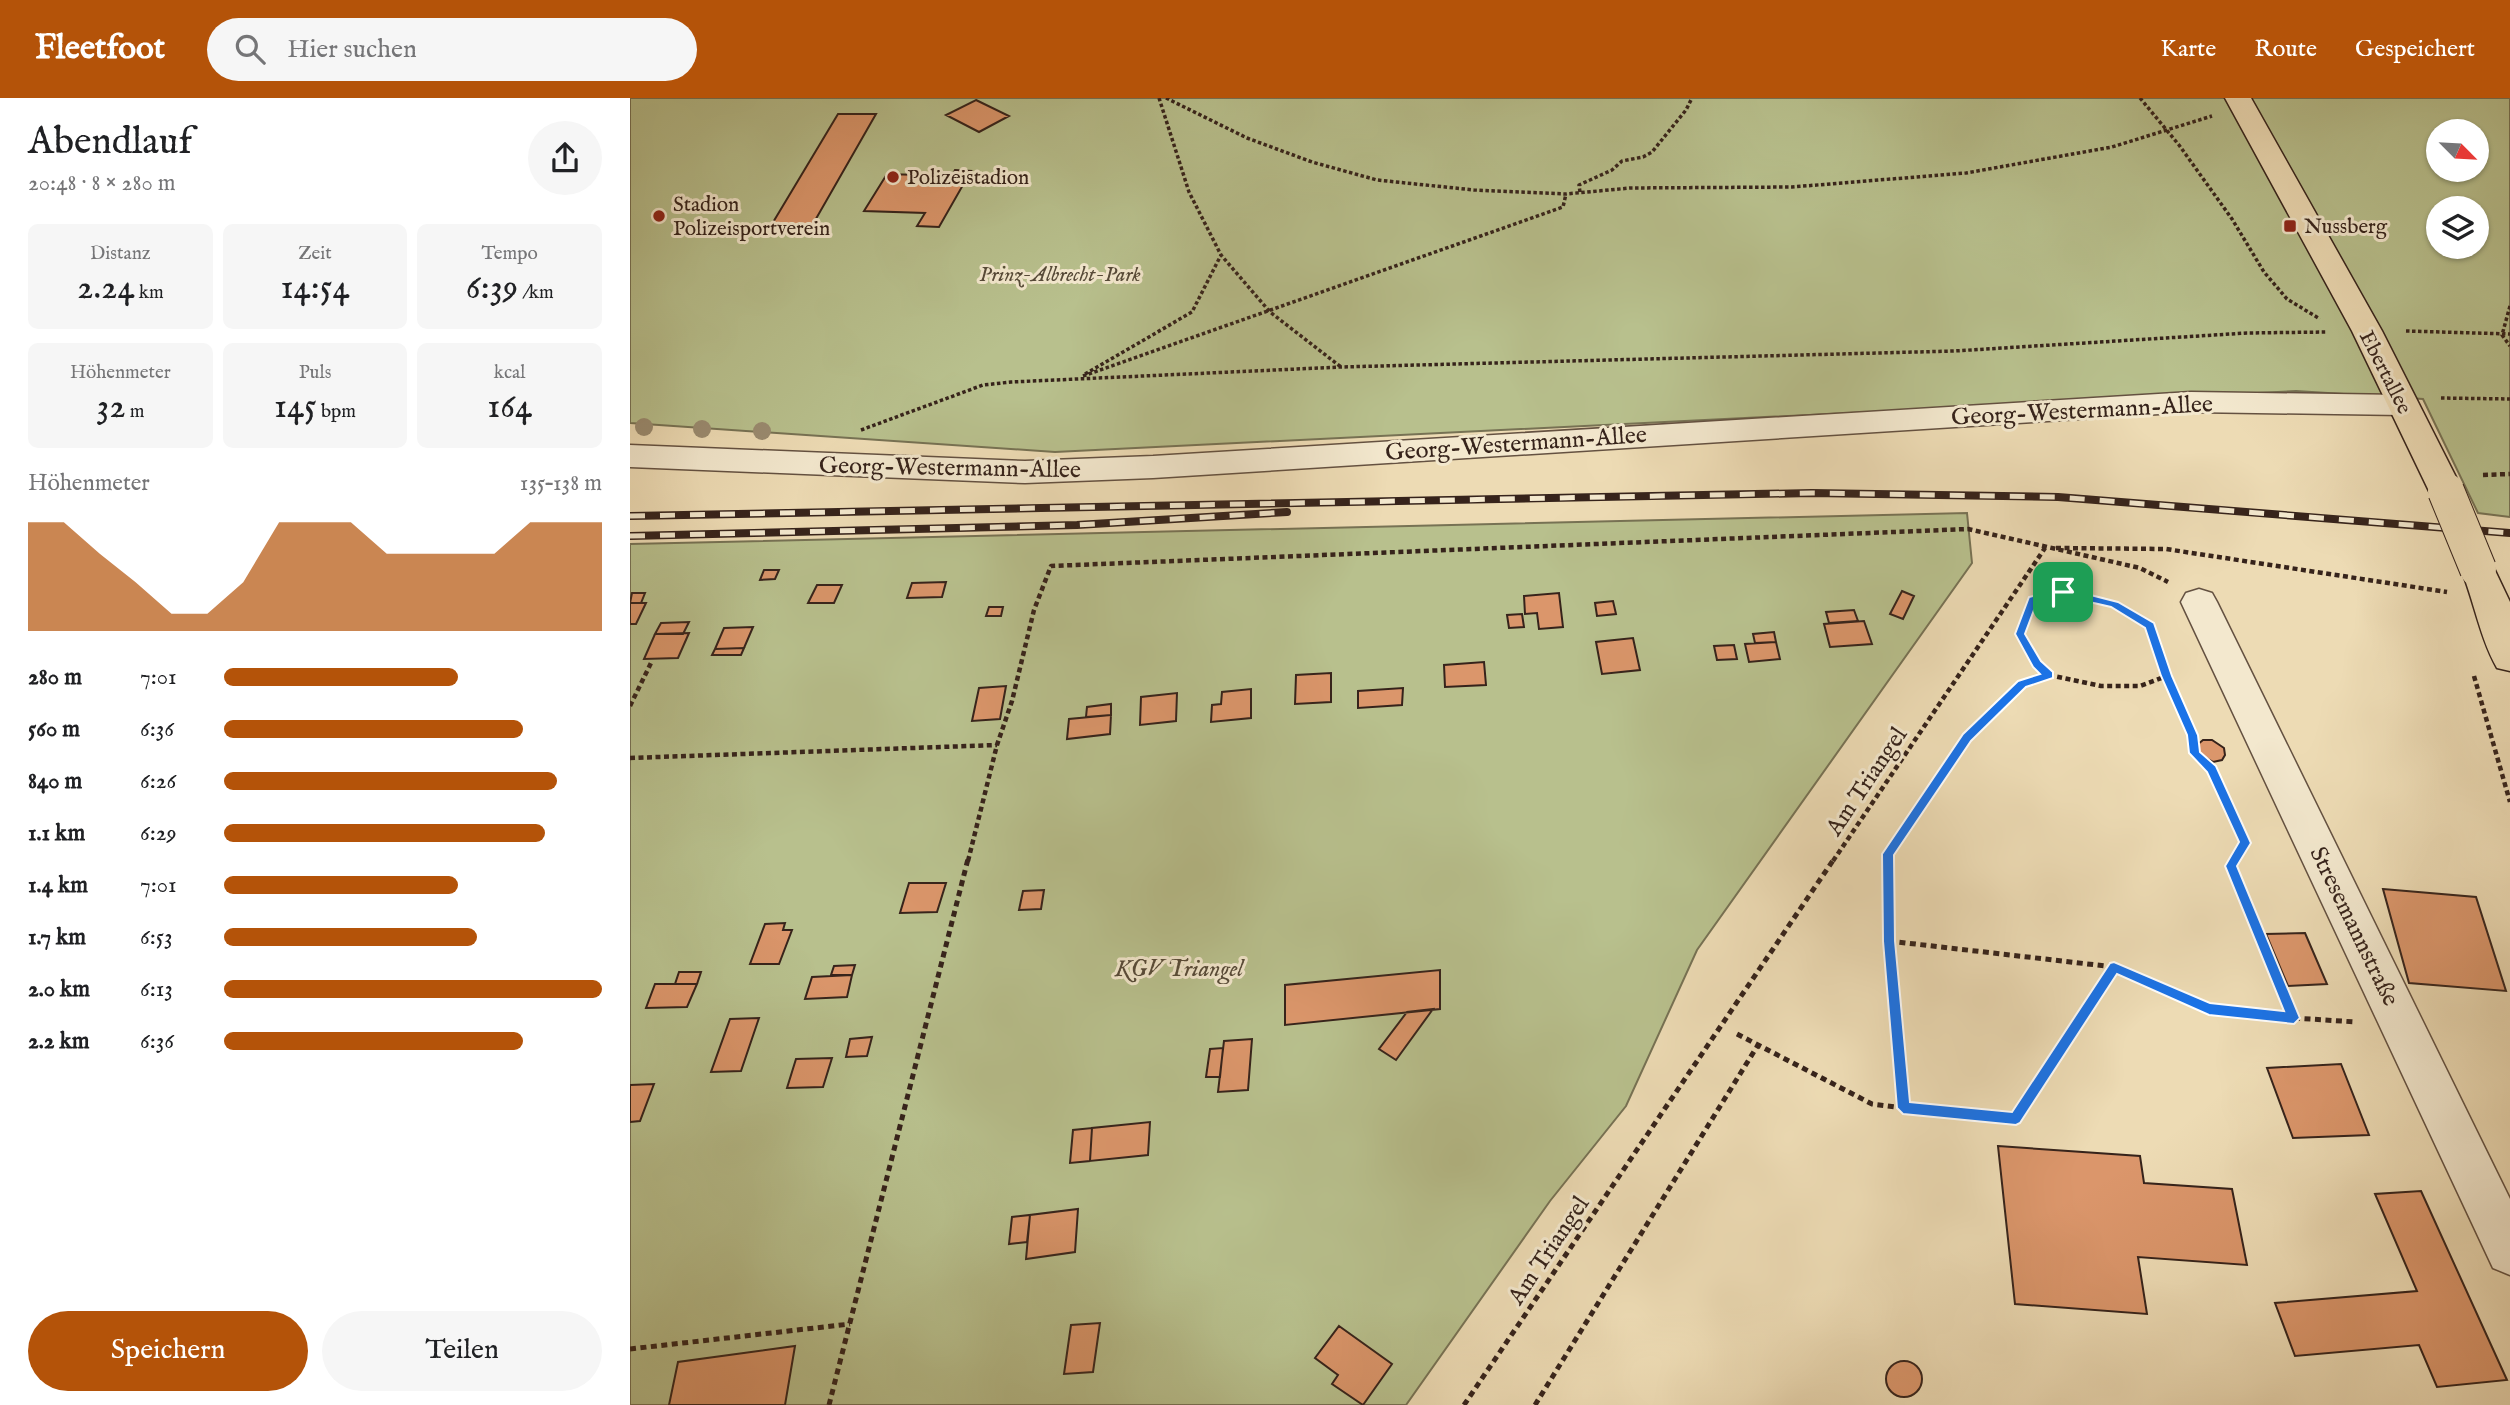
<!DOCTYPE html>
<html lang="de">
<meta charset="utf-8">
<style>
body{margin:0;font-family:"IM FELL English",serif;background:#f6f6f6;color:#202124;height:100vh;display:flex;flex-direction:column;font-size:26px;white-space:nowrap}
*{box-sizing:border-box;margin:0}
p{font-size:23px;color:#757577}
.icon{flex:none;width:38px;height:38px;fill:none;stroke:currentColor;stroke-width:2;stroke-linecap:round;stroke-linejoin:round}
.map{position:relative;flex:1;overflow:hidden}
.sheet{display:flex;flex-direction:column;background:#fff;width:630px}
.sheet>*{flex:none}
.needle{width:46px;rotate:114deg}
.buttons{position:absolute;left:1796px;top:21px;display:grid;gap:14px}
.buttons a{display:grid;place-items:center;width:63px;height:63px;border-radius:50%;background:#fff;box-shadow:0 2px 5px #0004;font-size:35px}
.pin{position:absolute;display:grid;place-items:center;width:60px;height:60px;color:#fff;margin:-30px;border-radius:14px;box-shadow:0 4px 10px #0006}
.round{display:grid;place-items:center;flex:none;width:74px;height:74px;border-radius:37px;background:#f6f6f6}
.head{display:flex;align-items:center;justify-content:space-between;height:119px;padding:0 28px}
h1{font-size:38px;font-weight:600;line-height:52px}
.figures{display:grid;grid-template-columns:repeat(3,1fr);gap:10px;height:119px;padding:7px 28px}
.figures div{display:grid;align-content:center;border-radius:10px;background:#f6f6f6;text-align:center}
.figures b{font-size:35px;font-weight:600}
.figures small{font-size:19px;font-weight:400}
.figures p{font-size:19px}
.chart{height:196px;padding:14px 28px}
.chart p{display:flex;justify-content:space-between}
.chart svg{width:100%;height:126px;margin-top:7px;fill:#b45309;opacity:.7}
.button{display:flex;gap:14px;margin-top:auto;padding:14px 28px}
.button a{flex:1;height:80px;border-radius:42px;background:#b45309;color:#fff;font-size:28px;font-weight:600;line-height:80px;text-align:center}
.button a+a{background:#f6f6f6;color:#202124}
ul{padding:0 28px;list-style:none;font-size:23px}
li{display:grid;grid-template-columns:112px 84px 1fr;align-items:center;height:52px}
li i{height:18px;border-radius:9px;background:#b45309}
header{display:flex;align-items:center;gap:42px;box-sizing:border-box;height:98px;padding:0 35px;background:#b45309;color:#fff}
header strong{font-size:33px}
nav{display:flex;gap:38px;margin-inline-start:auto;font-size:24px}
.search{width:490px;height:63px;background:#f6f6f6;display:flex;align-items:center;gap:18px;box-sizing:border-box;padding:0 24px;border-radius:38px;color:#757577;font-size:26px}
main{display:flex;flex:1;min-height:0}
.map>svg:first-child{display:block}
.green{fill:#b8c08d;stroke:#777254;stroke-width:2;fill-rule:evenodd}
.building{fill:#db966b;stroke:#36231b;stroke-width:2}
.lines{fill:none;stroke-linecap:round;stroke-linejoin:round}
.minor-casing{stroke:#645141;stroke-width:3}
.major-casing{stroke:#36231b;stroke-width:3}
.path-far2{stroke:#36231b;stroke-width:3.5;stroke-dasharray:3.5 2.5;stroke-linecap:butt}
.path-far1{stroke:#36231b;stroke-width:4.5;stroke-dasharray:5 3.5;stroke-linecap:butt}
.path{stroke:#36231b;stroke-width:5;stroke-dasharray:6 4.5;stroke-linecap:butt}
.minor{fill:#f3e8ce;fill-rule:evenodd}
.major{fill:#eddbb4;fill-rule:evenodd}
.rail-casing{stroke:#36231b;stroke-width:8}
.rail{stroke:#f3e8ce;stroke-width:5;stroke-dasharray:15;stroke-linecap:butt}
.major-bridge-casing{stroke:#36231b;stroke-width:38;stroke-linecap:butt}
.major-bridge{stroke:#eddbb4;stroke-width:36}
.tree{fill:#9a8b70}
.route{fill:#1a73e8;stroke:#fff;stroke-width:2;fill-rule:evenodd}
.poi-dot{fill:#8f2418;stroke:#f3e8ce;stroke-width:2.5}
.labels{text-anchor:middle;stroke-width:6;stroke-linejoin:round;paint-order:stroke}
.far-poi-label{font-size:21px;fill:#36231b;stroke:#f3e8ce;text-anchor:start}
.far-park-label{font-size:21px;font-style:italic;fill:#564a38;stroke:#f3e8ce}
.far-street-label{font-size:21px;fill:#36231b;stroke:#f3e8ce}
.street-label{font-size:24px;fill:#36231b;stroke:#f3e8ce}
.park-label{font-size:24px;font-style:italic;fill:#564a38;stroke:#f3e8ce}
</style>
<header>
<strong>Fleetfoot</strong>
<div class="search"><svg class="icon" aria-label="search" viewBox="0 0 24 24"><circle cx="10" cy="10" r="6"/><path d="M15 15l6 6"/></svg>Hier suchen</div>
<nav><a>Karte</a><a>Route</a><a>Gespeichert</a></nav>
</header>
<main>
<section class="sheet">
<div class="head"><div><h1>Abendlauf</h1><p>20:48 · 8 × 280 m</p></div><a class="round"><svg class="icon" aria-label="share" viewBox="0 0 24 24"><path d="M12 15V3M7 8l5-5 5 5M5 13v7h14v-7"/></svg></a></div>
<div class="figures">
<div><p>Distanz</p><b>2.24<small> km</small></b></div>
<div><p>Zeit</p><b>14:54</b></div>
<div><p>Tempo</p><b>6:39<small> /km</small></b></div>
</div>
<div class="figures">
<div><p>Höhenmeter</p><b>32<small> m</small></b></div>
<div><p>Puls</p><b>145<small> bpm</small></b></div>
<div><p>kcal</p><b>164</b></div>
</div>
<div class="chart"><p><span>Höhenmeter</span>135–138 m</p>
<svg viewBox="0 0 160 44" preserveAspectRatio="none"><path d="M0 44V6L10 6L20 17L30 27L40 38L50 38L60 27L70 6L80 6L90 6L100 17L110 17L120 17L130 17L140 6L150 6L160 6V44z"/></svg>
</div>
<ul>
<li><b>280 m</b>7:01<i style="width:62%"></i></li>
<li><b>560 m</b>6:36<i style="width:79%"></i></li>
<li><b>840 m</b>6:26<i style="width:88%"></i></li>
<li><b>1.1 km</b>6:29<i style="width:85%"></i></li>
<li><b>1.4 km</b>7:01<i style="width:62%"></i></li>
<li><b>1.7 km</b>6:53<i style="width:67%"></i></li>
<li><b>2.0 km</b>6:13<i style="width:100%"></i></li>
<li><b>2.2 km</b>6:36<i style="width:79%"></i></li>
</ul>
<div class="button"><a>Speichern</a><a>Teilen</a></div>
</section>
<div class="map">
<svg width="1880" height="1307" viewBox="0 0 1880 1307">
<rect width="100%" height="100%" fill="#eddbb4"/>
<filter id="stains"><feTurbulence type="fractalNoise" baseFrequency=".00286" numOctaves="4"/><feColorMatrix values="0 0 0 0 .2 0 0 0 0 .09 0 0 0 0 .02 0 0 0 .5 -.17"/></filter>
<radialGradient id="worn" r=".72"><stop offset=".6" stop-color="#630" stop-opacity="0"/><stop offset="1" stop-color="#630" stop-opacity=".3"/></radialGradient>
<path class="green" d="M0 0H1880V419L1848 415 1793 301 1666 293 425 354 0 325ZM1808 33H1846V72H1808ZM1808 110H1846V149H1808Z
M1337 415 1342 465 1067 852 996 1008 920 1103 776 1307H0V446Z"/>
<path class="building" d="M346 2 379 18 349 34 316 17Z
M208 16H246L183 126H142Z
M325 72 341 73 309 129 287 128 295 115 234 113 257 76 322 78Z
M134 472H149L145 481 130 482Z
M316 484 312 499 277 500 282 485Z
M187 487H212L204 505H178Z
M1272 493 1284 498 1273 521 1260 516Z
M2 495H15L11 505H0Z
M929 495 933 529 909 531 907 515 895 516 894 498Z
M983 503 986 516 967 518 965 505Z
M0 505H16L6 526H0Z
M359 509H373L371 518H356Z
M1224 512 1228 523 1199 525 1196 514Z
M892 516 894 529 879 530 877 517Z
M1234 523 1242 546 1200 549 1194 526Z
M59 524 53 536H25L31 525Z
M123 529 114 550 85 551 94 530Z
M1144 534 1146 544 1125 545 1123 536Z
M59 535 48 560 14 561 25 536Z
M1003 540 1010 572 972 576 966 544Z
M1146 544 1150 561 1119 564 1115 546Z
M1104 547 1107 561 1087 562 1084 548Z
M114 550 111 557H82L85 551Z
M854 564 856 587 815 589 814 567Z
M701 575V604L665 606 666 577Z
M376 588 370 621 342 623 349 590Z
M773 590 772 607 728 610V593Z
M621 591V620L581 624 582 607 591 606 592 594Z
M547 595 546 623 510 627 511 599Z
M481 606V617L456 619 457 609Z
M481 617 480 636 437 641 439 621Z
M1573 642H1582L1594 650 1595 657 1592 662 1583 664 1570 657 1567 647Z
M279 785H316L307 814 270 815Z
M1753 791 1846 799 1876 893 1779 885Z
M414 792 411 811 389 812 393 793Z
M155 825 153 832H162L149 866H120L135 826Z
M1675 835 1697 886 1658 888 1636 836Z
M225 867 222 877H201L204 868Z
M810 872V911L655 927V887Z
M49 874H71L67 886H45Z
M222 877 217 899 175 901 182 879Z
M25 886H67L57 909 16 910Z
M803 911 766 962 749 951 777 914Z
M129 920 111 973 81 974 100 921Z
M242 939 237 958 216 959 220 941Z
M622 941 618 992 588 994 594 943Z
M593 950 590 979H576L580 951Z
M202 960 193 989 157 990 166 961Z
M1711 966 1739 1037 1663 1040 1637 970Z
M24 986 10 1023 0 1024V987Z
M520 1024 518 1057 460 1063 462 1030Z
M462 1030 460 1063 440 1065 443 1032Z
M1368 1048 1510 1058 1514 1085 1602 1091 1617 1167 1508 1159 1517 1216 1385 1206Z
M1791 1093 1877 1282 1807 1289 1789 1247 1665 1258 1645 1205 1787 1193 1745 1096Z
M448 1111 445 1154 396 1161 400 1117Z
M400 1117 397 1144 379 1146 382 1119Z
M470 1225 463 1274 434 1276 441 1227Z
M709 1228 762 1266 733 1307 702 1286 708 1277 685 1260Z
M165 1248 155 1307H39L48 1264Z
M1256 1281a18 18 0 1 1 36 0a18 18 0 1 1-36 0Z"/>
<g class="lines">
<defs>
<path id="minor" d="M1561 294 1772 297 1783 300 1788 307 1783 314 1772 317 1561 314 523 380 395 385 0 369V347L395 363 523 358Z
M1569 491 1582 495 1587 504 1880 1101V1177L1863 1170 1551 504 1556 495Z"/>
<path id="major" d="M1595 0H1621L1752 233 1833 393 1828 401 1816 404 1804 401 1799 393 1722 233Z
M1848 459 1860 462 1880 504V573L1867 570C1850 540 1844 503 1831 471L1836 462Z"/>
</defs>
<use href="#minor" class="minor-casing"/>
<use href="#major" class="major-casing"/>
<path class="path-far2" d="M529 0 559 94 591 157 640 214 711 269
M536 0 617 40 682 64 747 82 844 92 936 96 1000 90 1162 89 1336 75 1482 49 1582 18
M1510 0 1549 47 1602 121 1634 174 1657 201 1690 221
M950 94 949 87 982 72 992 63 1013 59 1022 54 1056 12 1062 0
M1880 208 1872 237 1880 248
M1776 233 1880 236
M455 276 562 214 591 157
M453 278 933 109 936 96
M1811 300 1880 301
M231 332 353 287 381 284 711 269 1324 253 1617 235 1697 234"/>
<path class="path-far1" d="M1853 377 1880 376
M1426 450 1536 451 1817 494
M1433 494 1484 506 1520 528 1537 578 1510 588H1471L1419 577 1407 566 1390 536 1403 502Z
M1537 578 1562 637 1564 655 1581 671 1615 745 1604 763
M1844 578 1880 704
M0 608 21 565
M0 660 367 647
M338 763 367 647 382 603 404 512 421 468 1338 431 1510 470 1538 484
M1203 763 1415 450
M1258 763V756L1337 639 1392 586 1419 577"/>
<path class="path" d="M1258 761 1259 843
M1259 843 1484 869 1386 1020 1273 1010Z
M1484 869 1579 911 1664 920 1601 768 1605 761
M1664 920 1726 924
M1107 936 1242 1006 1273 1010
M0 1251 220 1226
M199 1307 338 761
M834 1307 1204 761
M905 1307 1128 947"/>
<use href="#minor" class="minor"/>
<use href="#major" class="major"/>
<defs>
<path id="rail" d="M0 418 1182 395 1428 399 1880 435
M0 438 447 427 657 414"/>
</defs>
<use href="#rail" class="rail-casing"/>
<use href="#rail" class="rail"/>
<defs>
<path id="major-bridge" d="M1816 393 1848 471"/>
</defs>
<use href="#major-bridge" class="major-bridge-casing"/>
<use href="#major-bridge" class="major-bridge"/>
</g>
<g class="tree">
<circle cx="14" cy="329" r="9"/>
<circle cx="72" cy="331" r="9"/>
<circle cx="132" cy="333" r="9"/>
</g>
<path class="route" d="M1433 490 1488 504 1524 525 1542 578 1568 637 1570 654 1586 668 1621 745 1607 768 1670 920 1664 926 1579 917 1487 876 1390 1025 1386 1027 1273 1016 1267 1010 1253 843 1252 756 1333 636 1388 583 1410 576 1403 569 1385 536 1399 499ZM1433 498 1481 509 1515 530 1531 578 1557 637 1559 655 1577 674 1609 744 1595 768 1654 913 1580 905 1484 864 1480 865 1382 1014 1280 1004 1265 843 1264 757 1341 643 1396 589 1423 580V574L1411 563 1395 536 1407 504Z"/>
<g class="poi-dot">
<circle cx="263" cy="79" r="7"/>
<circle cx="29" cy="118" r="7"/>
<rect x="1653" y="121" width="14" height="14" rx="3.5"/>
</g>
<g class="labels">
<g class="far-poi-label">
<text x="277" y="86">Polizeistadion</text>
<text x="43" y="113">Stadion<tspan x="43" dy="24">Polizeisportverein</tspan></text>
<text x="1674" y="135">Nussberg</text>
</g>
<g class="far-park-label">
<text x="430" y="183">Prinz-Albrecht-Park</text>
</g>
<g class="far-street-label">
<text transform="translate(1756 274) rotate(63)" y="7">Ebertallee</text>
</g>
<g class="street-label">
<text transform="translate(1452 312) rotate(-3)" y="8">Georg-Westermann-Allee</text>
<text transform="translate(886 345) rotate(-4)" y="8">Georg-Westermann-Allee</text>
<text transform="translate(320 369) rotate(1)" y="8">Georg-Westermann-Allee</text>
<text transform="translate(1236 683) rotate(-56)" y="8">Am Triangel</text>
<text transform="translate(1725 828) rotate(64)" y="8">Stresemannstraße</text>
<text transform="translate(918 1152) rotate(-56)" y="8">Am Triangel</text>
</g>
<g class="park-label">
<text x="549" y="878">KGV Triangel</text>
</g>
</g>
<rect width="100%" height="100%" filter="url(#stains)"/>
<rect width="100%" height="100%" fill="url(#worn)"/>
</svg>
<div class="buttons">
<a><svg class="needle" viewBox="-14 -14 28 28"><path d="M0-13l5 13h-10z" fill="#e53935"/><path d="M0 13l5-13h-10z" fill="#757577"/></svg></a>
<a><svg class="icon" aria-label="layers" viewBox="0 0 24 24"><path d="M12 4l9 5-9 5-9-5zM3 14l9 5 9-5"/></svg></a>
</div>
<div class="pin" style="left:1433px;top:494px;background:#1e9e55"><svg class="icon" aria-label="arrive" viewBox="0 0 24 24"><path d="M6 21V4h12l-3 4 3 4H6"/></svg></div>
</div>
</main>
